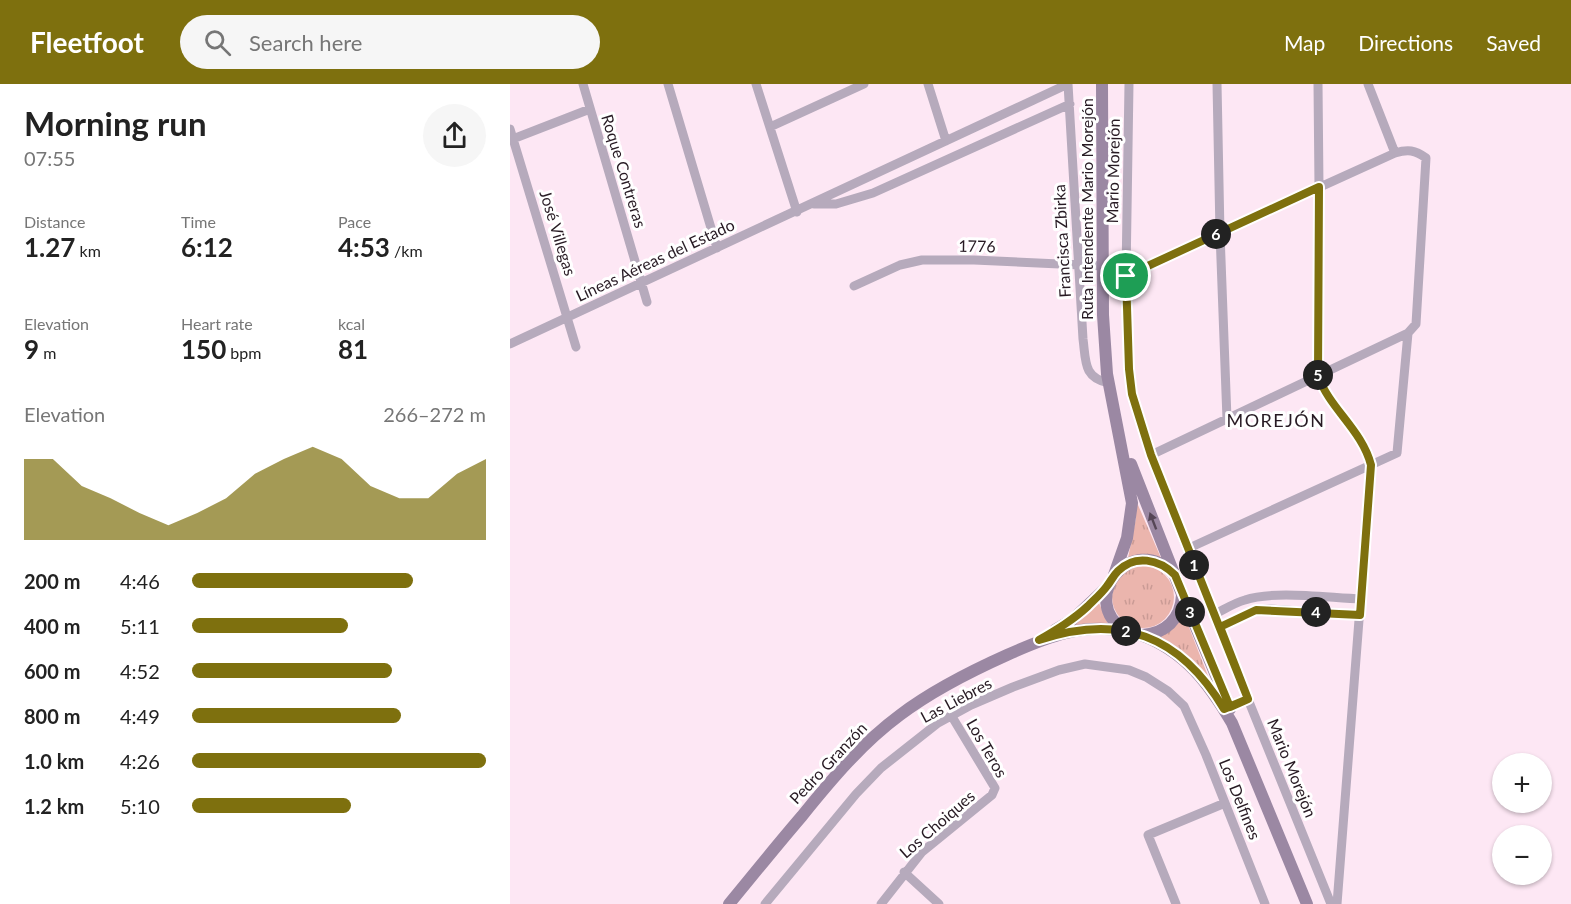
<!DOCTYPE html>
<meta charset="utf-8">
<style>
body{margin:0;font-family:Lato,sans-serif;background:#f6f6f6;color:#222;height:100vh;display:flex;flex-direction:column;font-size:22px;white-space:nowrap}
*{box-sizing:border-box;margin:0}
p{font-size:20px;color:#767676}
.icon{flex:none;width:33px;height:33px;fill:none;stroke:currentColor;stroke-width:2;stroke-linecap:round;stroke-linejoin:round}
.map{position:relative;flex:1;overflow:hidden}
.sheet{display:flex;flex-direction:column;background:#fff;width:510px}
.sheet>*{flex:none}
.tools{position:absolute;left:982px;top:669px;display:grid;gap:12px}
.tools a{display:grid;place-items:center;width:60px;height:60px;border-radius:50%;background:#fff;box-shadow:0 2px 4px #0004;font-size:30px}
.pin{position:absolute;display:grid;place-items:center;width:51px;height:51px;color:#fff;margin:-26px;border:3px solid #fff;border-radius:50%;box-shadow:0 2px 6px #0007}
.km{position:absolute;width:30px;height:30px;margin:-15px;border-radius:50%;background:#222;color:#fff;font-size:16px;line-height:30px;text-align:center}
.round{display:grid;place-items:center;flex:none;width:63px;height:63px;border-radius:32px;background:#f6f6f6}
.summary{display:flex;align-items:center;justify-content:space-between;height:102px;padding:0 24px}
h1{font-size:33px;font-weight:700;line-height:45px}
.figures{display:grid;grid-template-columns:repeat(3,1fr);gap:9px;height:102px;padding:6px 24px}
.figures div{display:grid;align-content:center}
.figures b{font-size:26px;font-weight:700}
.figures small{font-size:16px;font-weight:400}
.figures p{font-size:16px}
.chart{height:168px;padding:12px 24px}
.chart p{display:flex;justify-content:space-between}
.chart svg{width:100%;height:108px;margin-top:6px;fill:#7e700e;opacity:.7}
ul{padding:0 24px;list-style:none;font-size:20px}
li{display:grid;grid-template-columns:96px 72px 1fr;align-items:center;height:45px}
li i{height:15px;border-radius:8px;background:#7e700e}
header{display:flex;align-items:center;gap:36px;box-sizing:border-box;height:84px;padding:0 30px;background:#7e700e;color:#fff}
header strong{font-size:28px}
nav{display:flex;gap:33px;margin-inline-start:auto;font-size:21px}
.search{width:420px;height:54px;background:#f6f6f6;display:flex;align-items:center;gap:15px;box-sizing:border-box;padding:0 21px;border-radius:33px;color:#767676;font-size:22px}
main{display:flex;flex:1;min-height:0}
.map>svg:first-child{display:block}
.grass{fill:url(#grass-tufts)}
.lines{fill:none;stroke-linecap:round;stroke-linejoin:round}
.street{stroke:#b6aabc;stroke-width:9}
.secondary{stroke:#9b88a3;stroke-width:12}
.oneway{fill:#554656}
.route-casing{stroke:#fff;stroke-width:12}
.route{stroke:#7e700e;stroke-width:8}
.labels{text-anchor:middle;stroke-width:6;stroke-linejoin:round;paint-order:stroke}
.street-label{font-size:16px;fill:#271a23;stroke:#fff}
.neighbourhood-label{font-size:18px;letter-spacing:1.5px;fill:#271a23;stroke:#fff}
</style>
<header>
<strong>Fleetfoot</strong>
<div class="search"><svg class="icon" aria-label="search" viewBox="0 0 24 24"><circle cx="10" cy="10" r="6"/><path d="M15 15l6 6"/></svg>Search here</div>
<nav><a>Map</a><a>Directions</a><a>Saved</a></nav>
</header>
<main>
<section class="sheet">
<div class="summary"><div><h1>Morning run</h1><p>07:55</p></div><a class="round"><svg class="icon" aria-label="share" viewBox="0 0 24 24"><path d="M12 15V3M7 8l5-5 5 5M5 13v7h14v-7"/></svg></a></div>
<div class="figures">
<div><p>Distance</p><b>1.27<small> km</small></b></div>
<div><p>Time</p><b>6:12</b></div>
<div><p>Pace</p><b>4:53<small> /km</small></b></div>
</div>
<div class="figures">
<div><p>Elevation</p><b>9<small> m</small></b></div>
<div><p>Heart rate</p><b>150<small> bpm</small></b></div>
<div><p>kcal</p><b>81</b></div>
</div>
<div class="chart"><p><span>Elevation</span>266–272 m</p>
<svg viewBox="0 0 160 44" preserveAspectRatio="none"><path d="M0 44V11L10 11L20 22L30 27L40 33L50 38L60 33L70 27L80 17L90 11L100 6L110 11L120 22L130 27L140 27L150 17L160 11V44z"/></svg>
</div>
<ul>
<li><b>200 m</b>4:46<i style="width:75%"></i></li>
<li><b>400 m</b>5:11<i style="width:53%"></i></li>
<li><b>600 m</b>4:52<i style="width:68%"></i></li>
<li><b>800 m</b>4:49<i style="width:71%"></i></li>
<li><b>1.0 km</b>4:26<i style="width:100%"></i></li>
<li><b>1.2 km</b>5:10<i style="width:54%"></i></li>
</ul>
</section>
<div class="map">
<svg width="1061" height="820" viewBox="0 0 1061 820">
<defs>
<pattern id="grass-tufts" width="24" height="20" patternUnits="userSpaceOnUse" patternTransform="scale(1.5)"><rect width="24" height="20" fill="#ebb5ad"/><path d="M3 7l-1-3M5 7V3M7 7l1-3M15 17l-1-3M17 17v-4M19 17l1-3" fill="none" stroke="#ca9b95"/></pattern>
</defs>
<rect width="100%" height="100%" fill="#fde7f4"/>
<path class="grass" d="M625 414 651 474H618L626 434Z
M602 513a31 31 0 1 1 62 0a31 31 0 1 1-62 0Z
M589 519 598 540 561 542Z
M673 528 700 597 648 553Z"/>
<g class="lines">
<path class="street" d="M73 0 137 218
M158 0 207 164
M246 0 287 128
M418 0 436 57
M558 0 573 255C576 277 573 294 599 299
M619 0 616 191 619 285 622 310 641 371 677 465 821 820
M707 0 710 149 717 335
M808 0 809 103 808 292C820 325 852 346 861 381L827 820
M858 0 885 69
M260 43 354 0
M0 45 66 263
M0 56 80 25
M304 120H326L363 109 560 20
M616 191 885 69C898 65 905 66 916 74L906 240 898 249 887 369 677 465
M344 202 390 181 412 176H464L593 182
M0 260 558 0
M641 371 898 249
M705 530C715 525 724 519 735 516 764 506 819 514 851 515
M710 543 746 526 760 525 850 531
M714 625 738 615
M394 788 429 820
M255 820 346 710 371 684 428 639 461 621 503 603 549 586 575 580 619 586 636 593 658 607 674 622 696 671 755 820
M371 820 412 768 482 711 485 704 441 631
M666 820 638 751 715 719"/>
<path class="secondary" d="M592 0 593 231 597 290 622 419 617 454 604 491
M621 380 672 510 720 625
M545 546 562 536 598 502
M615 546C567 518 621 445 664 490
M631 551C675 567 699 600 722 639L797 820
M632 551C655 550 671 535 672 511
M219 820C243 791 267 761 292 732 321 696 352 659 390 631 423 606 459 588 497 571 537 553 574 538 619 548"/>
</g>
<defs><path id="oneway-solid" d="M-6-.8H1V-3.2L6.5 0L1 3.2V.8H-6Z" transform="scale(1.5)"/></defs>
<use class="oneway" href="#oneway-solid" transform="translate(643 437) rotate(-111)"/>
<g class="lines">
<defs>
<path id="route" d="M616 192 619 285 622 310 641 371 738 615 714 625C670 551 610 529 529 556 546 546 563 536 578 522 584 516 592 509 597 502 601 497 603 492 608 487 625 470 649 475 665 491L720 623 738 615 710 543 746 526 850 531 861 381C852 346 820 325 808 292L809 103 616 192"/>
</defs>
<use href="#route" class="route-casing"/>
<use href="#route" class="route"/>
</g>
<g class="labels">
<g class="street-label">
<text transform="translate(114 87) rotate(73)" y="6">Roque Contreras</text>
<text transform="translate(603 87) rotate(-89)" y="6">Mario Morejón</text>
<text transform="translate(577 125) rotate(-90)" y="6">Ruta Intendente Mario Morejón</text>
<text transform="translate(48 149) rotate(73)" y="6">José Villegas</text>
<text transform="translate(552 157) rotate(-93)" y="6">Francisca Zbirka</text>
<text transform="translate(467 162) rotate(1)" y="6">1776</text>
<text transform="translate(145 176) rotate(-25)" y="6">Líneas Aéreas del Estado</text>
<text transform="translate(446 616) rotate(-28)" y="6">Las Liebres</text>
<text transform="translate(477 664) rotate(60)" y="6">Los Teros</text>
<text transform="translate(318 679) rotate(-47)" y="6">Pedro Granzón</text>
<text transform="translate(782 684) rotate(68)" y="6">Mario Morejón</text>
<text transform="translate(730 715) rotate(68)" y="6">Los Delfines</text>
<text transform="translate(427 740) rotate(-41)" y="6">Los Choiques</text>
</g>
<g class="neighbourhood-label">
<text x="766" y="343">MOREJÓN</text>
</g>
</g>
</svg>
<div class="tools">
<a>+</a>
<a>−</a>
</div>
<div class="pin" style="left:616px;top:192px;background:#1e9e55"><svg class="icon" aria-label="arrive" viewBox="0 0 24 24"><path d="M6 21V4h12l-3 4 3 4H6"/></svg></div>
<b class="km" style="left:684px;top:481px">1</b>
<b class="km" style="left:616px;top:547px">2</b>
<b class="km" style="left:680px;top:528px">3</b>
<b class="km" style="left:806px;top:528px">4</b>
<b class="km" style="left:808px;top:291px">5</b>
<b class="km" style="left:706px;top:150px">6</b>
</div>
</main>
